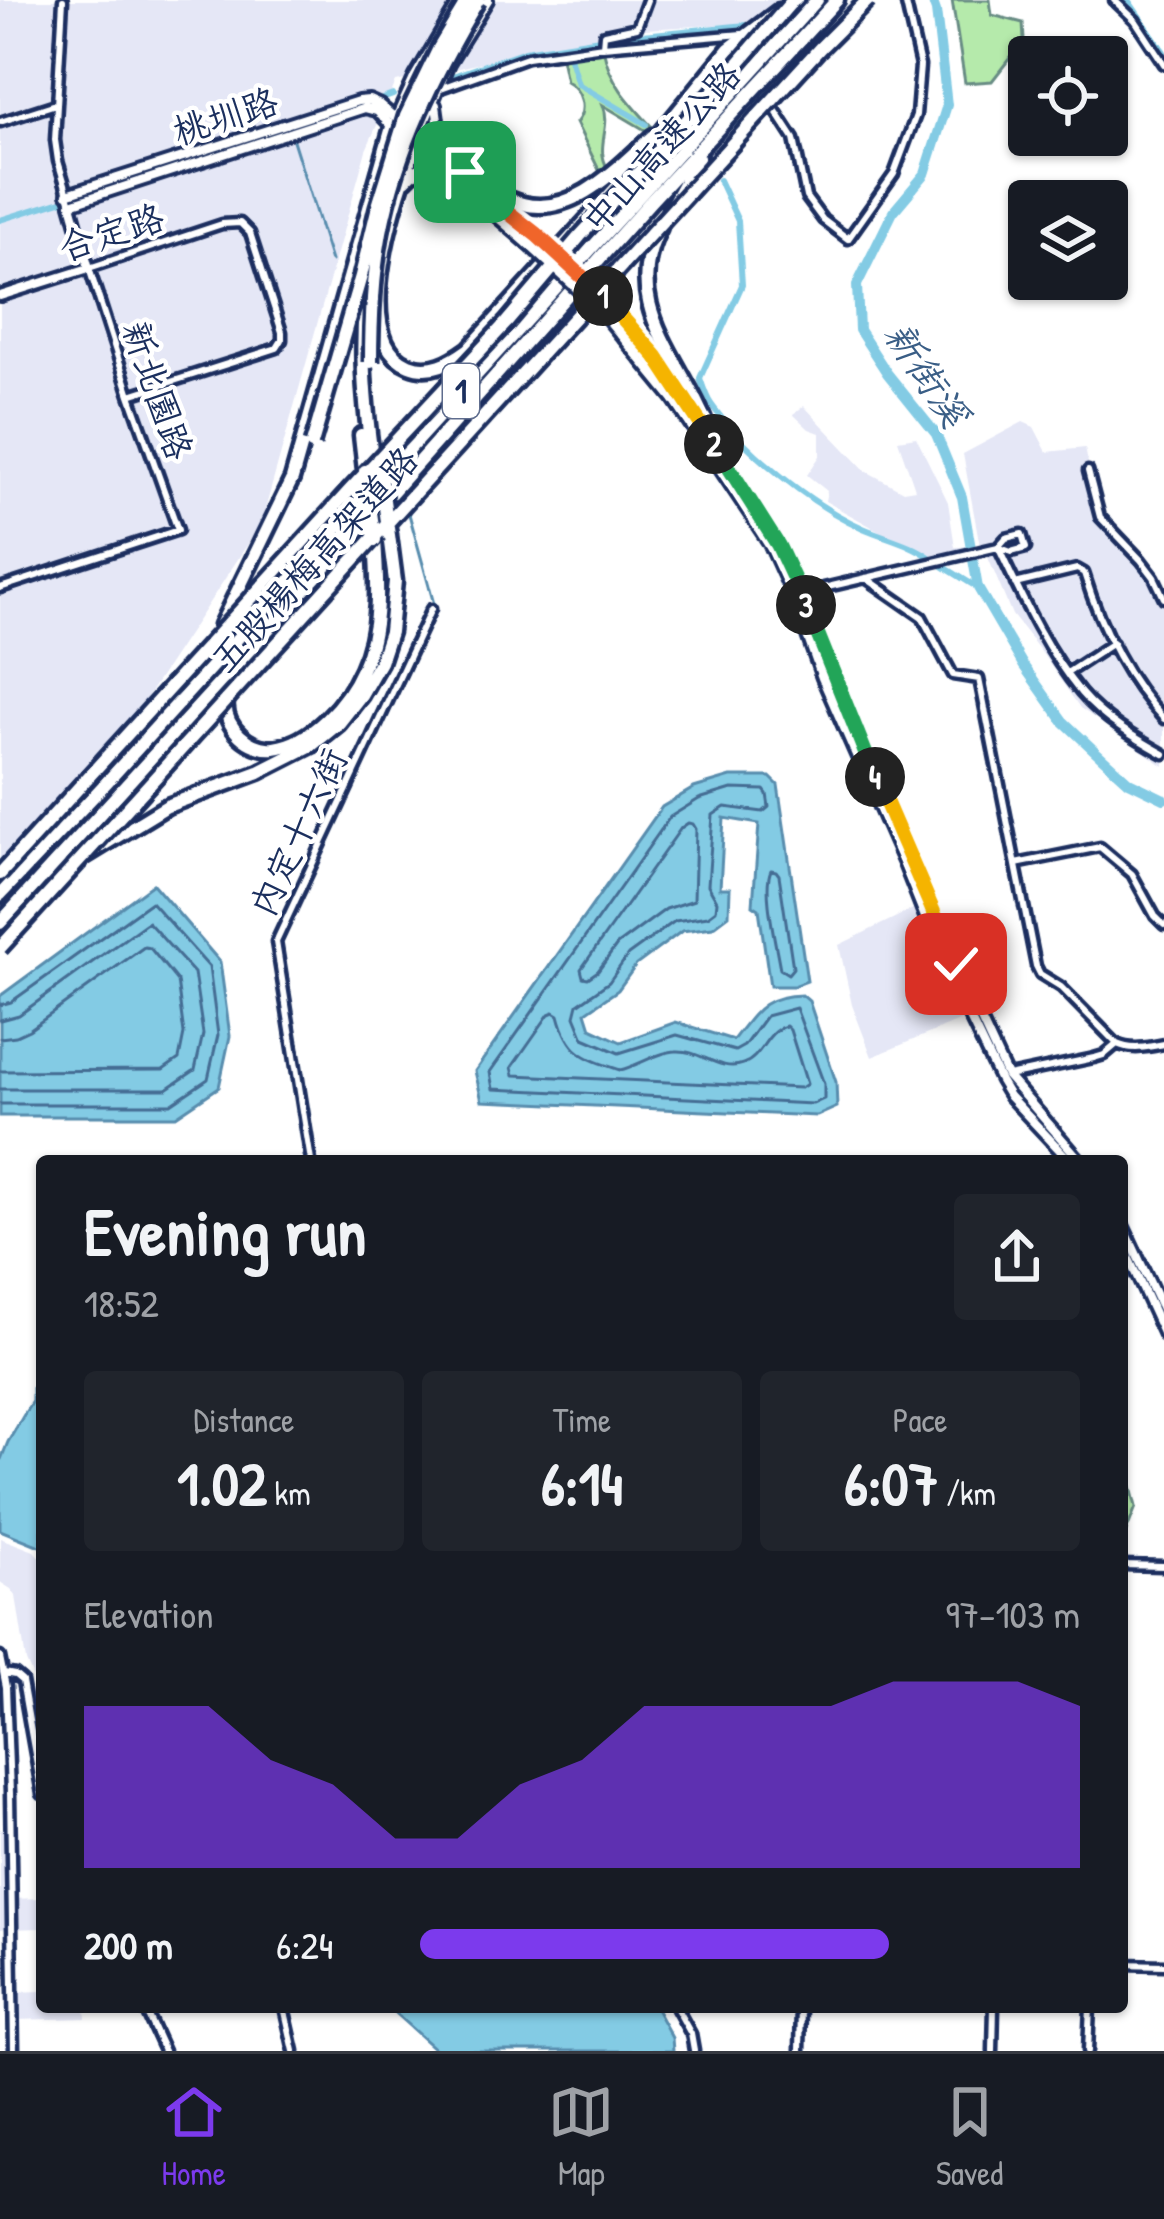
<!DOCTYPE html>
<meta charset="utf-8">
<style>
body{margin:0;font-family:"Patrick Hand","LXGW WenKai TC",sans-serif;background:#20242c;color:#f1f3f6;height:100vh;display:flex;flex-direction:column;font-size:45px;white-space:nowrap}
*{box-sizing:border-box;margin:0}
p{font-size:39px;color:#9ea1a6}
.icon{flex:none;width:66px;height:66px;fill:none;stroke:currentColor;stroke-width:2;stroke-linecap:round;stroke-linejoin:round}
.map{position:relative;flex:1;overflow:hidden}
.drawer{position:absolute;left:36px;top:1155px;width:1092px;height:858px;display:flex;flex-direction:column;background:#171b24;border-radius:12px;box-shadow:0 3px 9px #0004}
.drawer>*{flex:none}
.tools{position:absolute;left:1008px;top:36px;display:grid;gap:24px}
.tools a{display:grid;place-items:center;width:120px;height:120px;border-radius:12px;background:#171b24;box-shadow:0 3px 9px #0004;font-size:60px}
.pin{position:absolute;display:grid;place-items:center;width:102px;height:102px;color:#fff;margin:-51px;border-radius:24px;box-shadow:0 6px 18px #0006}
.km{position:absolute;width:60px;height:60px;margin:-30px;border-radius:50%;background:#222;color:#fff;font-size:33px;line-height:60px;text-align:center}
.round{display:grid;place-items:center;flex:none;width:126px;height:126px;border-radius:12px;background:#20242c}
.head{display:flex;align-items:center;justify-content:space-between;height:204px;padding:0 48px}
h1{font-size:66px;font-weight:800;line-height:90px}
.stats{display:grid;grid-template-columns:repeat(3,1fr);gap:18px;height:204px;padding:12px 48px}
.stats div{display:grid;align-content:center;border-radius:12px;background:#20242c;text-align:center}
.stats b{font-size:60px;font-weight:800}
.stats small{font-size:33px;font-weight:400}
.stats p{font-size:33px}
.chart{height:336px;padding:24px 48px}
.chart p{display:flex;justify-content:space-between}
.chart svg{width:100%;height:216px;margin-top:12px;fill:#7c3aed;opacity:.7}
ul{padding:0 48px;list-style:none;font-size:39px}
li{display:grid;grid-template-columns:192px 144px 1fr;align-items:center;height:90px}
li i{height:30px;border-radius:15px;background:#7c3aed}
.tabs{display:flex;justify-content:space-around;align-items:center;height:168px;border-top:3px solid #363941;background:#171b24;font-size:33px;color:#9ea1a6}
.tabs a{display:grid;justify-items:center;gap:6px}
.tabs .on{color:#7c3aed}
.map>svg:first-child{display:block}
.built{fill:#e5e7f6}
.green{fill:#b5eaab;stroke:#688c84;stroke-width:3}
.water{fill:#83cbe4;stroke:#598dae;stroke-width:3}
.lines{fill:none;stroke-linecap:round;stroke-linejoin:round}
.shore{stroke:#456d94;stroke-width:3}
.stream{stroke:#598dae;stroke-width:3}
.canal{stroke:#83cbe4;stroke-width:6}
.river{stroke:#83cbe4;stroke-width:10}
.street-casing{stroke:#1b2f5e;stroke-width:15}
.secondary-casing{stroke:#1b2f5e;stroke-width:16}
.highway-casing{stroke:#1b2f5e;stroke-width:21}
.street{stroke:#fff;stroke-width:6}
.secondary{stroke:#fff;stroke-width:8}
.highway{stroke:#fff;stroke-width:12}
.secondary-bridge-casing{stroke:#1b2f5e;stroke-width:16;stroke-linecap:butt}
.highway-bridge-casing{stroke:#1b2f5e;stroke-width:21;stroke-linecap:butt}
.secondary-bridge{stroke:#fff;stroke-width:8}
.highway-bridge{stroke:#fff;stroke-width:12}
.split-1-casing{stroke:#fff;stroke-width:24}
.split-2-casing{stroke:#fff;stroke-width:24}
.split-3-casing{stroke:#fff;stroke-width:24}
.split-4-casing{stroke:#fff;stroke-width:24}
.split-5-casing{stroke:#fff;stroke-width:24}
.split-1{stroke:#f0652b;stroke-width:15}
.split-2{stroke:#f5b400;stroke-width:15}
.split-3{stroke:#22a559;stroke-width:15}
.split-4{stroke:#22a559;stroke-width:15}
.split-5{stroke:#f5b400;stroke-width:15}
.labels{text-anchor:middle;stroke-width:9;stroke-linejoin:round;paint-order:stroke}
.shield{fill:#fff;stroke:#5f6d8e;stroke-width:3}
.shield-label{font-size:33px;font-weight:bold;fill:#1b2f5e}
.street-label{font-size:36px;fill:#1b2f5e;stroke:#fff}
.water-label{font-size:39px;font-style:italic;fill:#3a5e86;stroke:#fff}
</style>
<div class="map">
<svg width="1164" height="2051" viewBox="0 0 1164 2051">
<rect width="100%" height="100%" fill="#fff"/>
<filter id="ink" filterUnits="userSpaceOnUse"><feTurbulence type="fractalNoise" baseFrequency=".00833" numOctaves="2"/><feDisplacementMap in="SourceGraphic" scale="24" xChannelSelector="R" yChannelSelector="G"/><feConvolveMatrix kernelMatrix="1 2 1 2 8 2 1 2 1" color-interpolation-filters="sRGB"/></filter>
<g filter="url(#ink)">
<path class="built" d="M0 0H786L766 22 627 30 396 82 366 150 261 524 116 744 0 866Z
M804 406 866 471 903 491 915 489 898 440 916 437 948 502 955 547 980 546 963 454 1023 422 1034 427 1047 452 1085 448 1100 522 1152 576 1164 602V766L1080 708 1042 653 1012 615 987 555 944 567 825 501 827 491 807 475 820 456V433L809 429 793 414Z
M915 908 964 1019 872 1057 852 1005 839 945Z
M0 1538 34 1551 42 1560V1766L38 1763 26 1692 37 1686 26 1661 16 1596 11 1589 0 1582Z
M0 1829H6L7 1928 0 1929Z
M42 1898V1928L12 1929 11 1899Z
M42 1991V2007H85L86 2018 15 2020V1992Z"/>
<path class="green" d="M952 0H990L992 15 1023 23 1024 40 992 81 965 83Z
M604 52C610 83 632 105 653 128L650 133 603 105C612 127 595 146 607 167L600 172 576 123C588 109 581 89 566 81L561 57Z
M1122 1451 1136 1507 1122 1542Z"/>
<path class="water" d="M731 777H770L778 785 807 981 794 986H770L759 909 753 905 759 824 724 818 720 888H730L729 915 713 927 682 931 636 965 618 990 586 1012 591 1028 621 1042 676 1022 733 1040C756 1011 762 996 802 995L809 1001 836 1082 837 1107 817 1116 482 1101 475 1071 662 807 694 788Z
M153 884 220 962 230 1036 219 1087 176 1116H0V996Z
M42 1378V1547L0 1530V1462L8 1442 32 1401V1388Z
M388 2007H655L672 2038 673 2051H437Z"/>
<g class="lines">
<path class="shore" d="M732 789 764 790 767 794 769 807 763 812 725 807 713 815 708 885 717 901 716 910 708 916 675 921 628 955 609 982 578 1004 575 1016 584 1038 619 1053 677 1035 735 1051 744 1046 766 1016 796 1008 824 1084V1099L813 1104 493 1089 490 1072 670 817 699 799Z
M688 823 693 824 696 829 694 900 666 909 617 945 598 971 588 978 583 977 581 969 681 828Z
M771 870 776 871 779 875 793 968 788 974 780 969C776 944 762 889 771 870Z
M0 1005 11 1002 151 902 209 967 218 1035 208 1079 171 1104H0
M554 1012 559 1015C569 1054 584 1058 620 1070 637 1066 660 1051 676 1051 699 1049 720 1073 743 1064 763 1057 765 1031 786 1026L790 1030 807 1084 801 1088 514 1075 512 1067 549 1014Z
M0 1020 19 1015 148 922 194 973 203 1034 195 1070 167 1089H0
M0 1038 16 1036 29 1030 144 947 150 948 177 981 184 1034 179 1059 163 1070 0 1071"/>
<path class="stream" d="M292 137 331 261
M327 840 434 604 409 514
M279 946 323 849"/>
<path class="canal" d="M1128 0 1164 52
M567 48 578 84 646 124
M450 77 525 51 600 39 747 25
M382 99 393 95
M719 180 738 221 742 285 700 378C703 387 706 397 711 404 743 450 812 506 863 528 886 538 911 543 931 558
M0 220 61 201
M941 565 978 588"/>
<path class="river" d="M932 0 936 11 947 105 925 174 893 212 857 285 859 330 887 373 936 434 962 497 978 588 1023 665 1063 721 1096 752 1129 782 1164 799"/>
<defs>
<path id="street" d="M63 0 55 140 58 161 71 204
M1114 0 1135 20 1164 64
M603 46 604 34 637 27 647 0
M441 88 527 57 603 46 742 34
M772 105 794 139 806 197 823 220 848 239 894 174 916 115 920 66 905 0
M0 122 56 104
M1088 471 1100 517 1141 560 1154 577 1164 598
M998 547C1022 598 1045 649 1081 693 1103 719 1135 738 1164 754
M866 578 922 617 953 675 979 679 1036 966 1040 974 1061 987 1117 1044
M1015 584 1077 569 1084 573C1100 625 1126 679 1164 719
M0 588 178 530 130 395 89 268 222 224 240 223 250 233 282 332V340L277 348 130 395
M798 594 998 547 1011 552 1026 548 1022 534 1006 538 998 547
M1067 673 1113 643
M1016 864 1100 847 1132 874 1155 916 1164 925
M1008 1076 1094 1058 1104 1055 1117 1044C1132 1051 1149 1047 1164 1044
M311 1161 276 942 431 609
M1122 1565 1164 1566
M0 1657 6 1687 10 1793 14 2051
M4 1673 15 1675 22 1681 42 1794
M1122 1964 1164 1965
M144 2007 164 2051
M284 2007 294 2051
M676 2007 691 2034 694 2051
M800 2051 801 2007
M993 2051 994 2007
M1088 2051 1090 2007"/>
<path id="secondary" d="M436 105 441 142 460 167
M395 120 415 76 460 0
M418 139 449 63 488 0
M413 144 528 244
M67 194 358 101 369 100 380 105 486 196 537 235
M0 296 89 268 71 204 365 108 377 111 392 127
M608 300 657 356 701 424
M600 310 673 399 769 543 793 596 822 678 904 864 942 960 1000 1081 1009 1096 1070 1161
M709 436 789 564 849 715 944 940 1007 1076 1081 1161
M1122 1223 1164 1313
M1122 1244 1164 1335"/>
<path id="highway" d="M415 146C398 191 346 340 409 365 431 374 451 362 469 349L616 188 729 49 779 11
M465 173C484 185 502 199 523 204 574 217 619 166 653 136
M405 180 412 173 426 168 450 177
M670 209 698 158
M660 227C616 309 690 365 710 437
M372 256C358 326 363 393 373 464
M361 435 365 470
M221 625 292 479 392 127
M249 662C240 674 228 687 226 702 223 727 250 751 274 748 312 743 347 703 362 669 381 629 378 583 375 540
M144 731 174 689
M49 878 167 806 259 772 312 745 339 723 361 695 380 662 390 632 395 581 389 535
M0 895 106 783 817 0
M0 923 294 602 650 202 837 0"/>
</defs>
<use href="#street" class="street-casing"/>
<use href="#secondary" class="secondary-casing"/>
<use href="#highway" class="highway-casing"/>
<use href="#street" class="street"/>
<use href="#secondary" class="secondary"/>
<use href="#highway" class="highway"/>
<defs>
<path id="secondary-bridge" d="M537 235 608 300
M528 244 600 310"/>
<path id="highway-bridge" d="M371 362C371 318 373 275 381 232 397 148 435 72 478 0
M312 444 361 276 378 206 406 116 439 48 468 0
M378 459 389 535
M365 471 375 540
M0 874 349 491 506 323 580 236 725 79 793 0
M0 948 820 48 868 0"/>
</defs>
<use href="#secondary-bridge" class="secondary-bridge-casing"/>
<use href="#highway-bridge" class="highway-bridge-casing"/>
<use href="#secondary-bridge" class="secondary-bridge"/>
<use href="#highway-bridge" class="highway-bridge"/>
</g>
</g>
<g class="lines" filter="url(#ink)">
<defs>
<path id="split-1" d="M465 172 476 187 537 235 603 296"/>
<path id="split-2" d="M603 296 656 356 714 444"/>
<path id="split-3" d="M714 444 778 545 806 605"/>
<path id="split-4" d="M806 605 875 777"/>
<path id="split-5" d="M875 777 956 964"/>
</defs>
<use href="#split-1" class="split-1-casing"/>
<use href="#split-2" class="split-2-casing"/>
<use href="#split-3" class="split-3-casing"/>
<use href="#split-4" class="split-4-casing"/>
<use href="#split-5" class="split-5-casing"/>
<use href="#split-1" class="split-1"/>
<use href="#split-2" class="split-2"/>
<use href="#split-3" class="split-3"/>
<use href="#split-4" class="split-4"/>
<use href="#split-5" class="split-5"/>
</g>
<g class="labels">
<rect class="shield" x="443" y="364" width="36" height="54" rx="9"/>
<g class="shield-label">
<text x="461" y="403">1</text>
</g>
<g class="street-label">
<text transform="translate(225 116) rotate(-18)" y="13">桃圳路</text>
<text transform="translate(661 147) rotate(-48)" y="13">中山高速公路</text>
<text transform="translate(111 232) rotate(-18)" y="13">合定路</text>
<text transform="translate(158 390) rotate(71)" y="13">新北園路</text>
<text transform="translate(314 559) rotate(-48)" y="13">五股楊梅高架道路</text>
<text transform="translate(298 832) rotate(-65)" y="13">內定十六街</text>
</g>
<g class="water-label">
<text transform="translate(927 374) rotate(56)" y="14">新街溪</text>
</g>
</g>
</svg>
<div class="tools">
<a><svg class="icon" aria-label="locate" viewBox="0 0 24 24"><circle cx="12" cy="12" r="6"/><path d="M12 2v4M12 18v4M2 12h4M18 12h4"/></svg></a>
<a><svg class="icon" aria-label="layers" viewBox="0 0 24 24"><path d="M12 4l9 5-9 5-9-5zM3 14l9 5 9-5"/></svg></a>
</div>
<div class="pin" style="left:465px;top:172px;background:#1e9e55"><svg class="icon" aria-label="arrive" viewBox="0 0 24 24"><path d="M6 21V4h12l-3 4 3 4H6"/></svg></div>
<div class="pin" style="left:956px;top:964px;background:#d93025"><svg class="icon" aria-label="check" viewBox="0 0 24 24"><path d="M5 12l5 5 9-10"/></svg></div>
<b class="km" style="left:603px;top:296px">1</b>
<b class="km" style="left:714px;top:444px">2</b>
<b class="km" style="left:806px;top:605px">3</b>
<b class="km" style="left:875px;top:777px">4</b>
<section class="drawer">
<div class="head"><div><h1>Evening run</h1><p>18:52</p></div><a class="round"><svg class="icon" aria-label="share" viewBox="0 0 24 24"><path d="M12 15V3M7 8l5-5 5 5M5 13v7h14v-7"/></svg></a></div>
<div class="stats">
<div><p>Distance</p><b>1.02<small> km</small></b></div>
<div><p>Time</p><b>6:14</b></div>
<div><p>Pace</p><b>6:07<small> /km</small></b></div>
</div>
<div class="chart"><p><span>Elevation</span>97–103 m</p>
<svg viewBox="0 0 160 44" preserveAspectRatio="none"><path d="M0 44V11L10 11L20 11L30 22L40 27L50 38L60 38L70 27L80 22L90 11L100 11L110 11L120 11L130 6L140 6L150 6L160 11V44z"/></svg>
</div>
<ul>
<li><b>200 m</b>6:24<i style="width:71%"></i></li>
</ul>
</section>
</div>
<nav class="tabs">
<a class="on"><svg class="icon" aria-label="home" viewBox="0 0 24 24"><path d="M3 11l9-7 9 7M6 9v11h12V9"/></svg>Home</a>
<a><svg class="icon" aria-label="map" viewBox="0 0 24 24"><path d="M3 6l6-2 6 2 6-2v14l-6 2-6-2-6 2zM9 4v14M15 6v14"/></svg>Map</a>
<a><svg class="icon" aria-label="saved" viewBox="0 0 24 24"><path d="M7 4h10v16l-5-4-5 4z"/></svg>Saved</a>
</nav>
